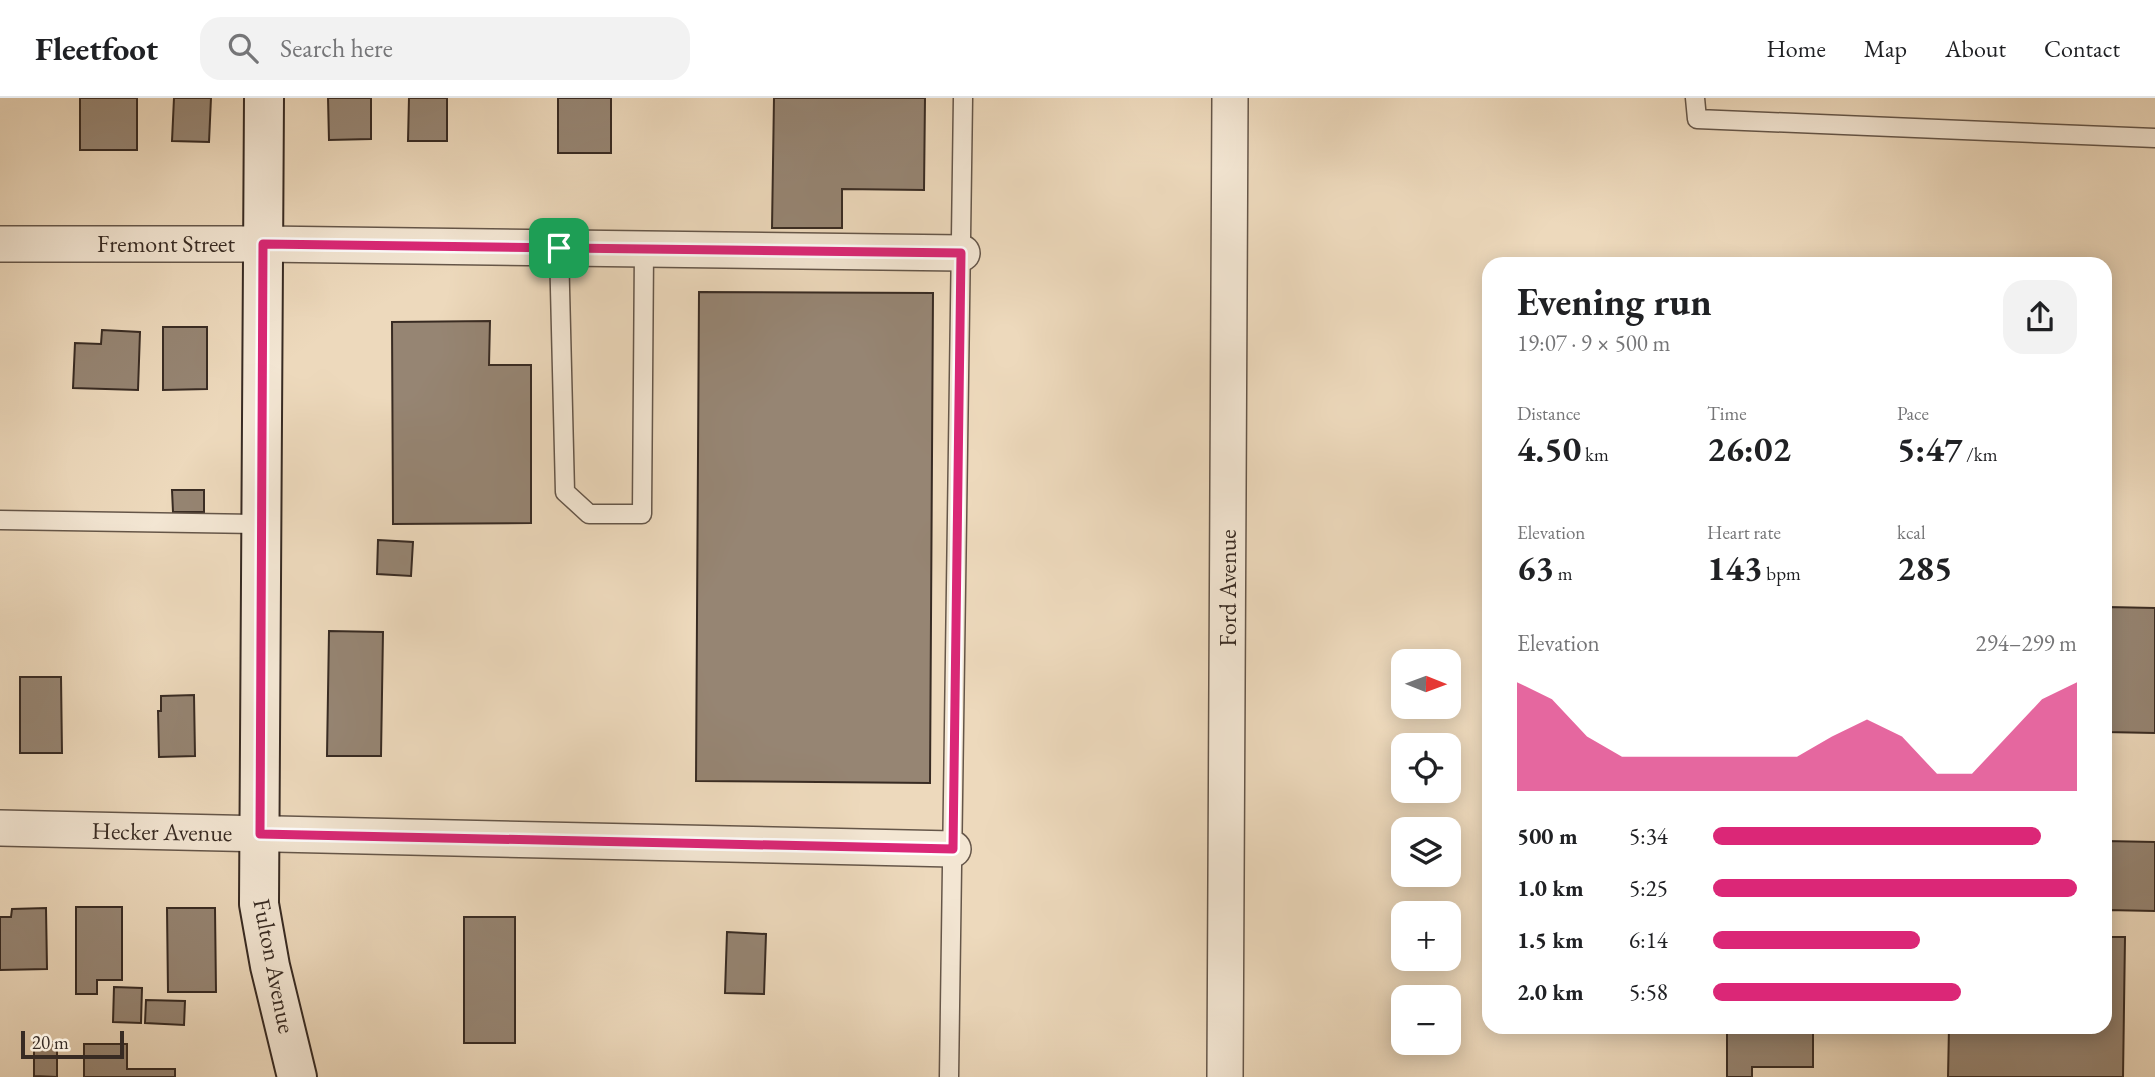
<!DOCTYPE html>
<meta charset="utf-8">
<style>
body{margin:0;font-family:"EB Garamond",serif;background:#f2f2f2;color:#202124;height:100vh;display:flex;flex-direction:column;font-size:26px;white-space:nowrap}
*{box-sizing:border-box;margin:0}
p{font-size:23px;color:#757577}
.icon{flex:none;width:38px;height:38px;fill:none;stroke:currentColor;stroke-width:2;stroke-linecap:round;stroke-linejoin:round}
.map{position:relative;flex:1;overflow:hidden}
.drawer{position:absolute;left:1482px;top:159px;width:630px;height:777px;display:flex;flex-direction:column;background:#fff;border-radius:21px;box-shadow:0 4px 18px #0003}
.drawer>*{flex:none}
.needle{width:46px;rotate:91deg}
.controls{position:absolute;left:1391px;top:551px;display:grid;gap:14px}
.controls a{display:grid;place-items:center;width:70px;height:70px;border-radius:14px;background:#fff;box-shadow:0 4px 18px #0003;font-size:35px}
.scale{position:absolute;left:21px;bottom:18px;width:103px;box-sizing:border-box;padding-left:7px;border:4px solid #382b23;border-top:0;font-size:19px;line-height:24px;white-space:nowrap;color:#382b23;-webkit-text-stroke:5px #f3e6d3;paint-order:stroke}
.pin{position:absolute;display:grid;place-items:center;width:60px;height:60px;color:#fff;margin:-30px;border-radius:14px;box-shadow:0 4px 10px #0006}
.round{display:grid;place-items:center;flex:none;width:74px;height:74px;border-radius:21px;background:#f2f2f2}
.head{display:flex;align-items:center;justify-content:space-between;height:119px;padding:0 35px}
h1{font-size:38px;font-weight:700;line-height:52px}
.figures{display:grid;grid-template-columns:repeat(3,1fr);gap:10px;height:119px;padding:7px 35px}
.figures div{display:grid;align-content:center}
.figures b{font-size:35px;font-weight:700}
.figures small{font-size:19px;font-weight:400}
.figures p{font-size:19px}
.chart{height:196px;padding:14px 35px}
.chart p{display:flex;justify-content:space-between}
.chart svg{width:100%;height:126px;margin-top:7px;fill:#db2777;opacity:.7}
ul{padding:0 35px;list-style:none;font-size:23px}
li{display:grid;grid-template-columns:112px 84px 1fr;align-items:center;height:52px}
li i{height:18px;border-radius:9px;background:#db2777}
header{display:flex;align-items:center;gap:42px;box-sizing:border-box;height:98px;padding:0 35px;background:#fff;border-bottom:2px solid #e0e0e0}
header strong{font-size:33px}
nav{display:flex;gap:38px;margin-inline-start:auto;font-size:24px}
.search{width:490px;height:63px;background:#f2f2f2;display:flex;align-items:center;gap:18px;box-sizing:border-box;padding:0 24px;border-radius:21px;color:#757577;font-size:26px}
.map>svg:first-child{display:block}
.building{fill:#968573;stroke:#382b23;stroke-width:2}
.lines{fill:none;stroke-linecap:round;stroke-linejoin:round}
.lane-casing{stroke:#655649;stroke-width:21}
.street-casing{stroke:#655649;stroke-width:38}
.secondary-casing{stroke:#382b23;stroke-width:42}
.lane{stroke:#f3e6d3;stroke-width:18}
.street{stroke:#f3e6d3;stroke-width:35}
.secondary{stroke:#f3e6d3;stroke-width:38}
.route-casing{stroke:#fff;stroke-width:14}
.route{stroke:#db2777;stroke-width:9}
.labels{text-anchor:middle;stroke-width:7;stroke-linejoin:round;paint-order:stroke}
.street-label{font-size:24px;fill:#382b23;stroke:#f3e6d3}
</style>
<header>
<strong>Fleetfoot</strong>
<div class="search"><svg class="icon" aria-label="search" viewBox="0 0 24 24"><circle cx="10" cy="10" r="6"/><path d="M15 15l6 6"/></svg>Search here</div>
<nav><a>Home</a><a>Map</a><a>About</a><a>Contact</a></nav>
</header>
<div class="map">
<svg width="2155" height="979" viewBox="0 0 2155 979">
<rect width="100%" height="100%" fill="#edd9bc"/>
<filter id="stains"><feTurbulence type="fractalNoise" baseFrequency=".00286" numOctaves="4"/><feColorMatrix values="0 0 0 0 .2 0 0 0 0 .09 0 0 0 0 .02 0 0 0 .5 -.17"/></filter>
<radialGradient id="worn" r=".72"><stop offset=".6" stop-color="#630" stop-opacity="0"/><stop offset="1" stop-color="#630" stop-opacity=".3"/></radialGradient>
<path class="building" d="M80 0H137V52H80Z
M174 0H211L209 44 172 43Z
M328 0H371V41L329 42Z
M409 0H447V43H408Z
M558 0H611V55H558Z
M774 0H925L924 92 842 91V130H772Z
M699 194 933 195 930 685 696 683Z
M490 223 489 267H531V425L393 426 392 224Z
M163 229H207V291L163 292Z
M102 232 140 234 138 292 73 290 75 245 101 246Z
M172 392H204V414H173Z
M378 442 413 444 411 478 377 476Z
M2108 509 2155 510V635L2105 634Z
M329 533 383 534 381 658H327Z
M20 579H61L62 655H20Z
M194 597 195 658 159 659 158 613H161V598Z
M2105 743 2155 744V813L2107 812 2106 839H2125L2123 979H1948L1949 929H2105Z
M76 809H122V882H97V896H76Z
M46 810 47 871 0 872V819H11L12 811Z
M167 810H215L216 894H168Z
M464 819H515V945H464Z
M727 834 766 836 764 896 725 895Z
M114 889 142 890 141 925 113 924Z
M146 902 185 903 184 927 145 925Z
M1727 929H1813V969H1752V979H1727Z
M34 944H57V979L34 978Z
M84 946H127V971H175V979H84Z"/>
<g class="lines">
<defs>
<path id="lane" d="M1695 0 1697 21 2155 40
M559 150 565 394 589 416H642L644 152
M0 422 262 426
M949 979 963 0"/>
<path id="street" d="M0 146H263L962 155
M0 730 953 751
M1225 979 1230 0"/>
<path id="secondary" d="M264 0 259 806 270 868 297 979"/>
</defs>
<use href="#lane" class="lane-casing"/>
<use href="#street" class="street-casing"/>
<use href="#secondary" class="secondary-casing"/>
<use href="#lane" class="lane"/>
<use href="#street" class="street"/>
<use href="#secondary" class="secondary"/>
</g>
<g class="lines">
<defs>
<path id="route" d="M263 146 961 155 953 751 260 736Z"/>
</defs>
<use href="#route" class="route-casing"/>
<use href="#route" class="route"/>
</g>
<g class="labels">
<g class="street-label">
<text x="166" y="154">Fremont Street</text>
<text transform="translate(1228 490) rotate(-90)" y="8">Ford Avenue</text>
<text transform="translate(162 734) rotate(1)" y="8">Hecker Avenue</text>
<text transform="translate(274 868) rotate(79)" y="8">Fulton Avenue</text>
</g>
</g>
<rect width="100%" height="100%" filter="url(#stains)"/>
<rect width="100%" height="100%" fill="url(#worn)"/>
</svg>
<div class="controls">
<a><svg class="needle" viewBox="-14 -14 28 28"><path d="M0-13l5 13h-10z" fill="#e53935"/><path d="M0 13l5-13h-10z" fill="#757577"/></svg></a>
<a><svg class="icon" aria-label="locate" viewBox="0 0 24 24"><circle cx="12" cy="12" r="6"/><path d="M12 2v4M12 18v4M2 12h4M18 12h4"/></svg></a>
<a><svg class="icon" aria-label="layers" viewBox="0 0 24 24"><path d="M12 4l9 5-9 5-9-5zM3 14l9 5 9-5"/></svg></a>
<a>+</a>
<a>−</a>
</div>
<div class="scale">20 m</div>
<div class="pin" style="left:559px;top:150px;background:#1e9e55"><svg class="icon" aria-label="arrive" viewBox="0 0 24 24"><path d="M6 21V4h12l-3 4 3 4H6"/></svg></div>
<section class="drawer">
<div class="head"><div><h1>Evening run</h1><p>19:07 · 9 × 500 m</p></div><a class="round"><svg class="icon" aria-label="share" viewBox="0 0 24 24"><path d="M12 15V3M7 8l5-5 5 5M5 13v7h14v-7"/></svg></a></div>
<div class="figures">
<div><p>Distance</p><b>4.50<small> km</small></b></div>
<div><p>Time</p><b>26:02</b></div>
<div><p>Pace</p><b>5:47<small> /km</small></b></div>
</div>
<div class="figures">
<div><p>Elevation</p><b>63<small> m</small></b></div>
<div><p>Heart rate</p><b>143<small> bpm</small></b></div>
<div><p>kcal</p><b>285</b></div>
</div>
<div class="chart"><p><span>Elevation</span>294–299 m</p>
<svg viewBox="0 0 160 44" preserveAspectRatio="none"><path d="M0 44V6L10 12L20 25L30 32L40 32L50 32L60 32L70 32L80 32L90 25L100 19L110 25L120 38L130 38L140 25L150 12L160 6V44z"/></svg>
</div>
<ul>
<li><b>500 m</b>5:34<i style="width:90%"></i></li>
<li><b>1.0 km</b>5:25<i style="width:100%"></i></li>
<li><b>1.5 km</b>6:14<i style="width:57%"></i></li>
<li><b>2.0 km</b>5:58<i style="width:68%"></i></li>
</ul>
</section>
</div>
